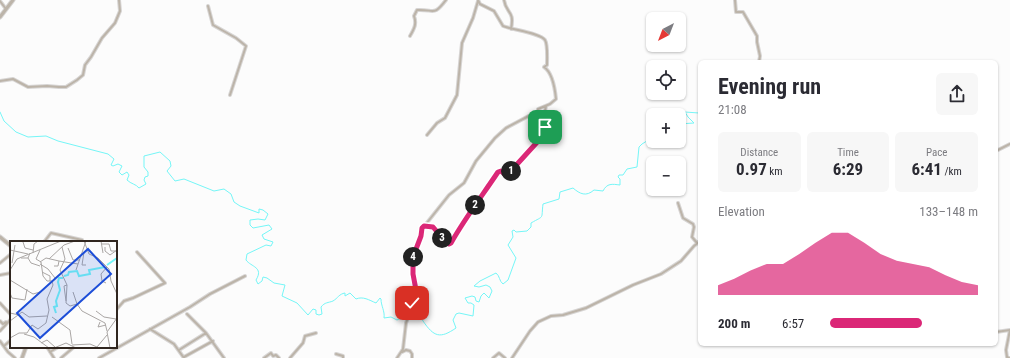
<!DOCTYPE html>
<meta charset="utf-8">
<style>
body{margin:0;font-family:"Roboto Condensed",sans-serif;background:#f7f7f7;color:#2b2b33;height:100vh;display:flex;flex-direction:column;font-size:15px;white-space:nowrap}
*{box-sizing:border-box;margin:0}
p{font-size:13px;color:#7c7c81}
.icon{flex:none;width:22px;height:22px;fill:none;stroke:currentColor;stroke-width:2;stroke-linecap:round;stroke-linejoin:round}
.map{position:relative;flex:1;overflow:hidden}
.side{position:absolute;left:698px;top:60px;width:300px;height:286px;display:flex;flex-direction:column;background:#fff;border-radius:6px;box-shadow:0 1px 3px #0004}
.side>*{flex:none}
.needle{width:26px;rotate:222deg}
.buttons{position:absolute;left:646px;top:12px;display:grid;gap:8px}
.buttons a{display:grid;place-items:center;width:40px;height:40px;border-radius:6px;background:#fff;box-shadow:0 1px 3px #0004;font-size:20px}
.pin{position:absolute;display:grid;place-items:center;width:34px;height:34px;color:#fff;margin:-17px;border-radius:8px;box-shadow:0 2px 6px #0006}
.km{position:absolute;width:20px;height:20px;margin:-10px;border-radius:50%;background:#222;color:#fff;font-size:11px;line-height:20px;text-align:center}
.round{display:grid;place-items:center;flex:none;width:42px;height:42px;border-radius:6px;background:#f7f7f7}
.headline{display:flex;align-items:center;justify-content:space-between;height:68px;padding:0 20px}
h1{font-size:22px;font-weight:700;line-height:30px}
.figures{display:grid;grid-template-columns:repeat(3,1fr);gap:6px;height:68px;padding:4px 20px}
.figures div{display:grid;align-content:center;border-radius:6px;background:#f7f7f7;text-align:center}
.figures b{font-size:17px;font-weight:700}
.figures small{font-size:11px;font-weight:400}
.figures p{font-size:11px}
.chart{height:112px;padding:8px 20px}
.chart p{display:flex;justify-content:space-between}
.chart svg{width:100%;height:72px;margin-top:4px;fill:#db2777;opacity:.7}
ul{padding:0 20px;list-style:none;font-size:13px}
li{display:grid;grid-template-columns:64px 48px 1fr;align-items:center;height:30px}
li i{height:10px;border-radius:5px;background:#db2777}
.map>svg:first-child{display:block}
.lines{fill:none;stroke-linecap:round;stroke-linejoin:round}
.stream{stroke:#75f6f7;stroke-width:1}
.minor-casing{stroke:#d7d5d4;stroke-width:4}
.tertiary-casing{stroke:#d7d5d4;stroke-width:5}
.minor{stroke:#bcb4a9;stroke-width:2}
.tertiary{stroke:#bcb4a9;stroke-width:3}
.route-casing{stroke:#fff;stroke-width:8}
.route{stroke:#db2777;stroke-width:5}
.inset-river{fill:none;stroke:#75f6f7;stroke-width:2}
.inset-road{fill:none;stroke:#aaa6a4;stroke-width:1}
.view{fill:#1d4ed8;fill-opacity:0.15;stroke:#1d4ed8;stroke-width:2}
.inset-edge{fill:none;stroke:#30261f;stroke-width:2}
</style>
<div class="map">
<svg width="1010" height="358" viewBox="0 0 1010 358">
<rect width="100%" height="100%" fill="#fcfcfc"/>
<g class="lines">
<path class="stream" d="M0 112 4 121 16 132 28 137 46 136 58 141 108 154 114 159 111 165 113 166 118 164 122 166 119 172 122 175 127 172 129 175 127 180C131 184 136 184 139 188L146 184 144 180 145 177 148 176V172L144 167V156L160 152 170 161 171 166 167 171 175 181 184 179 214 191 224 189 231 194 234 202 240 206 259 213V209L263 210 268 214 265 220 258 219 250 220V225L253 228 269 225 272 229 262 235 264 239 273 242 271 246 266 245 247 254 246 260C251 267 264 267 256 280L258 284 262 281 263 277 267 278 274 283 285 285 282 296 297 303 308 315 313 309 316 310V314L319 315 322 314 321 307C325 302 328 303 333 301 338 298 339 294 345 293V296L350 293 356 299C363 296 369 300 376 303L380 298 381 299C381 306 385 311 384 318L391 317 397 320 401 318 403 314 409 310
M679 124 694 123 688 117 685 112 699 113 700 107
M679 133V140
M657 141V142L675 147 679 141
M412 309 415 308C422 314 420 316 423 321 434 337 440 339 456 328L453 320 456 314 459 313 473 316 474 305 471 303H468L465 298 472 296 475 297 476 301 479 302 481 296 484 293 489 298 492 291 490 287 486 285 479 287 474 286 480 281 496 273C500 276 499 281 503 284L508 280 516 258 508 245 513 237 512 231 514 230 516 232 527 231 531 227V223C545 215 541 220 543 204L559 199 560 192 573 188C580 194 586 197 594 190L603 191C607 183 612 184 620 185V179L618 177 619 175H623L627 169 637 167 639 147 642 144 650 139 652 134H653"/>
<defs>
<path id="minor" d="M504 0C506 14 515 10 511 29
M735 0 736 12H743L757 36V42L760 56 759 62
M0 1 6 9
M208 6 213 25 236 38 246 46 230 95
M410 36C414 29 417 24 414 16L417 10C435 9 433 17 446 0
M894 62H906
M0 81 13 79 28 87 47 86 59 87H66L77 80 83 75 85 65 91 57 102 38 115 23 120 11 119 0
M427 135 437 123 445 118 457 95 462 43 473 18 478 1
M996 151 1010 144
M678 203 683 218 693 224 694 227 692 237 697 243
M425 226 435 228 443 239 449 244 451 243 477 201 490 186 498 172 501 171 505 174H508L540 139 545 127 543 120 546 106
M44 242 51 233 82 240
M0 263 11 254
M0 275 11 273
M0 303 11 315
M116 310 124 301 133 298 165 283 137 252
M187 314 206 333 224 358
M0 321 3 324 6 322
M150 329 174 344 184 358
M0 331 11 319
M996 332 1010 330
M0 341 8 352 15 358
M4 346 11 340
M47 347 54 358
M179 350 206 333
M50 352 58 347
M402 352 406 350 410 351 412 354V358
M336 354 343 356V358
M184 357 213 341
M61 358 74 347
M99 358 190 307 210 294 245 276
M264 358 271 353 273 356 276 355 279 358
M290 358 303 343 305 336 316 333
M397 358 403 349 406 323 409 315 416 293 413 274V257L421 236 422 229 449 195 464 183 476 161 495 138 506 128 538 111V109L550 104 556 99C555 89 553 73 544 67L547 65C547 59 548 45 545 40 540 33 513 30 503 26L494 11 480 4 478 0
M493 358 499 353 505 358
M512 358 530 331 538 322 551 316 563 315 586 308 633 285 661 274 681 261 694 246 700 241
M1009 358 1007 357 1006 350 1010 330"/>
<path id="tertiary" d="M0 17 13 0
M0 237 11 246
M22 358 26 347"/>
</defs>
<use href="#minor" class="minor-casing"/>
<use href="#tertiary" class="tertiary-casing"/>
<use href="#minor" class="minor"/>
<use href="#tertiary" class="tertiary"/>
</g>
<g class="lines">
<defs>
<path id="route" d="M412 303 416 290 413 274V257L421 236 422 228 424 226 433 227 444 240 449 244 451 243C465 218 482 196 498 172L501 171 506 175 510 172 540 139 545 127"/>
</defs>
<use href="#route" class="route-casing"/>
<use href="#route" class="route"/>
</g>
<g transform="translate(10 241)">
<rect width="107" height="107" fill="#fcfcfc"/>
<path class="inset-river" d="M97 24 107 17M54 35 58 34 59 31 67 30 69 35 80 33 79 29 95 26M46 72 44 66 47 65 46 60 50 49 48 41 49 37H53"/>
<path class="inset-road" d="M74 0 79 13 88 17 99 28 101 40 107 53M91 0 93 12M13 1 15 7 23 9M91 3H99L101 10H106M52 6 55 18 50 29 57 44 56 62 60 65 67 63 72 70 95 82 97 90M95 6V10L100 14 107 9M58 7 63 19H70M0 9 18 13M74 11 72 24H76M23 12 24 3 28 0M11 17H18L20 12M18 17 21 22 30 25M39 18 54 4 65 0M30 21 36 17 49 20M2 22 5 4M30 23 38 28 45 37M44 25H48L49 20 68 23M0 29 7 18 51 0M66 29 76 0M32 31 40 35V40M0 39 23 53 30 51M96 42 92 40 91 33 97 26M63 51 67 63M0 52 2 57 15 59 17 48M56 60 54 45 57 44M86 70 94 76 106 78M42 76 60 89 62 103M0 77V72L9 74M0 80 12 71 19 76 37 75M90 81 88 86 96 84M14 93 24 96 39 107M0 97 9 92H17L22 84 28 88 36 82 39 69 37 58 43 44 42 40H37L33 35 31 21 26 18 30 9M31 102 37 99 45 106M62 104 80 103 87 106M87 106 97 94M44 107 56 102 66 107M100 107 97 91 107 77"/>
<path class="view" d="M78 8 101 33 30 97 7 72Z"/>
<rect width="107" height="107" class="inset-edge"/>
</g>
</svg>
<div class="buttons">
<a><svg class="needle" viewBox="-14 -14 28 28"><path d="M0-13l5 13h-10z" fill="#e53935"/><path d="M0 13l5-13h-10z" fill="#7c7c81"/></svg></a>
<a><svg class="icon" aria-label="locate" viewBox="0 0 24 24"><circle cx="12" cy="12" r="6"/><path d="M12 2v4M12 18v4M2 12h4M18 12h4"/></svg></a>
<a>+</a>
<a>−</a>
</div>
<div class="pin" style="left:545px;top:127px;background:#1e9e55"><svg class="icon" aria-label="arrive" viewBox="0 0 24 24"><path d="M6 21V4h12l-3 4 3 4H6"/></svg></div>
<div class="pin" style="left:412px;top:303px;background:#d93025"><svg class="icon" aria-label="check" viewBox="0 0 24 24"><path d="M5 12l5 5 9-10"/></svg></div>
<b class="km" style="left:511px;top:171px">1</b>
<b class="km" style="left:475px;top:205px">2</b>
<b class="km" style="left:442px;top:238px">3</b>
<b class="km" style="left:413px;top:257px">4</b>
<section class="side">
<div class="headline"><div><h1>Evening run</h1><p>21:08</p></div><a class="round"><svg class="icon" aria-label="share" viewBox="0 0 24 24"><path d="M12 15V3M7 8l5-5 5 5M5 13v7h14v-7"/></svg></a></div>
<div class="figures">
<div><p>Distance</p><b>0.97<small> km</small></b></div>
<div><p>Time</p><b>6:29</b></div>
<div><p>Pace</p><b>6:41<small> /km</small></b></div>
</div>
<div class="chart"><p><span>Elevation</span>133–148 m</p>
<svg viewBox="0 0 160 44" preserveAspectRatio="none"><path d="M0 44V38L10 34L20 29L30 25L40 25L50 19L60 12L70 6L80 6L90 12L100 19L110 23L120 25L130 27L140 32L150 36L160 38V44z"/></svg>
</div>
<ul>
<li><b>200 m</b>6:57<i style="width:62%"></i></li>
</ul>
</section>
</div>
